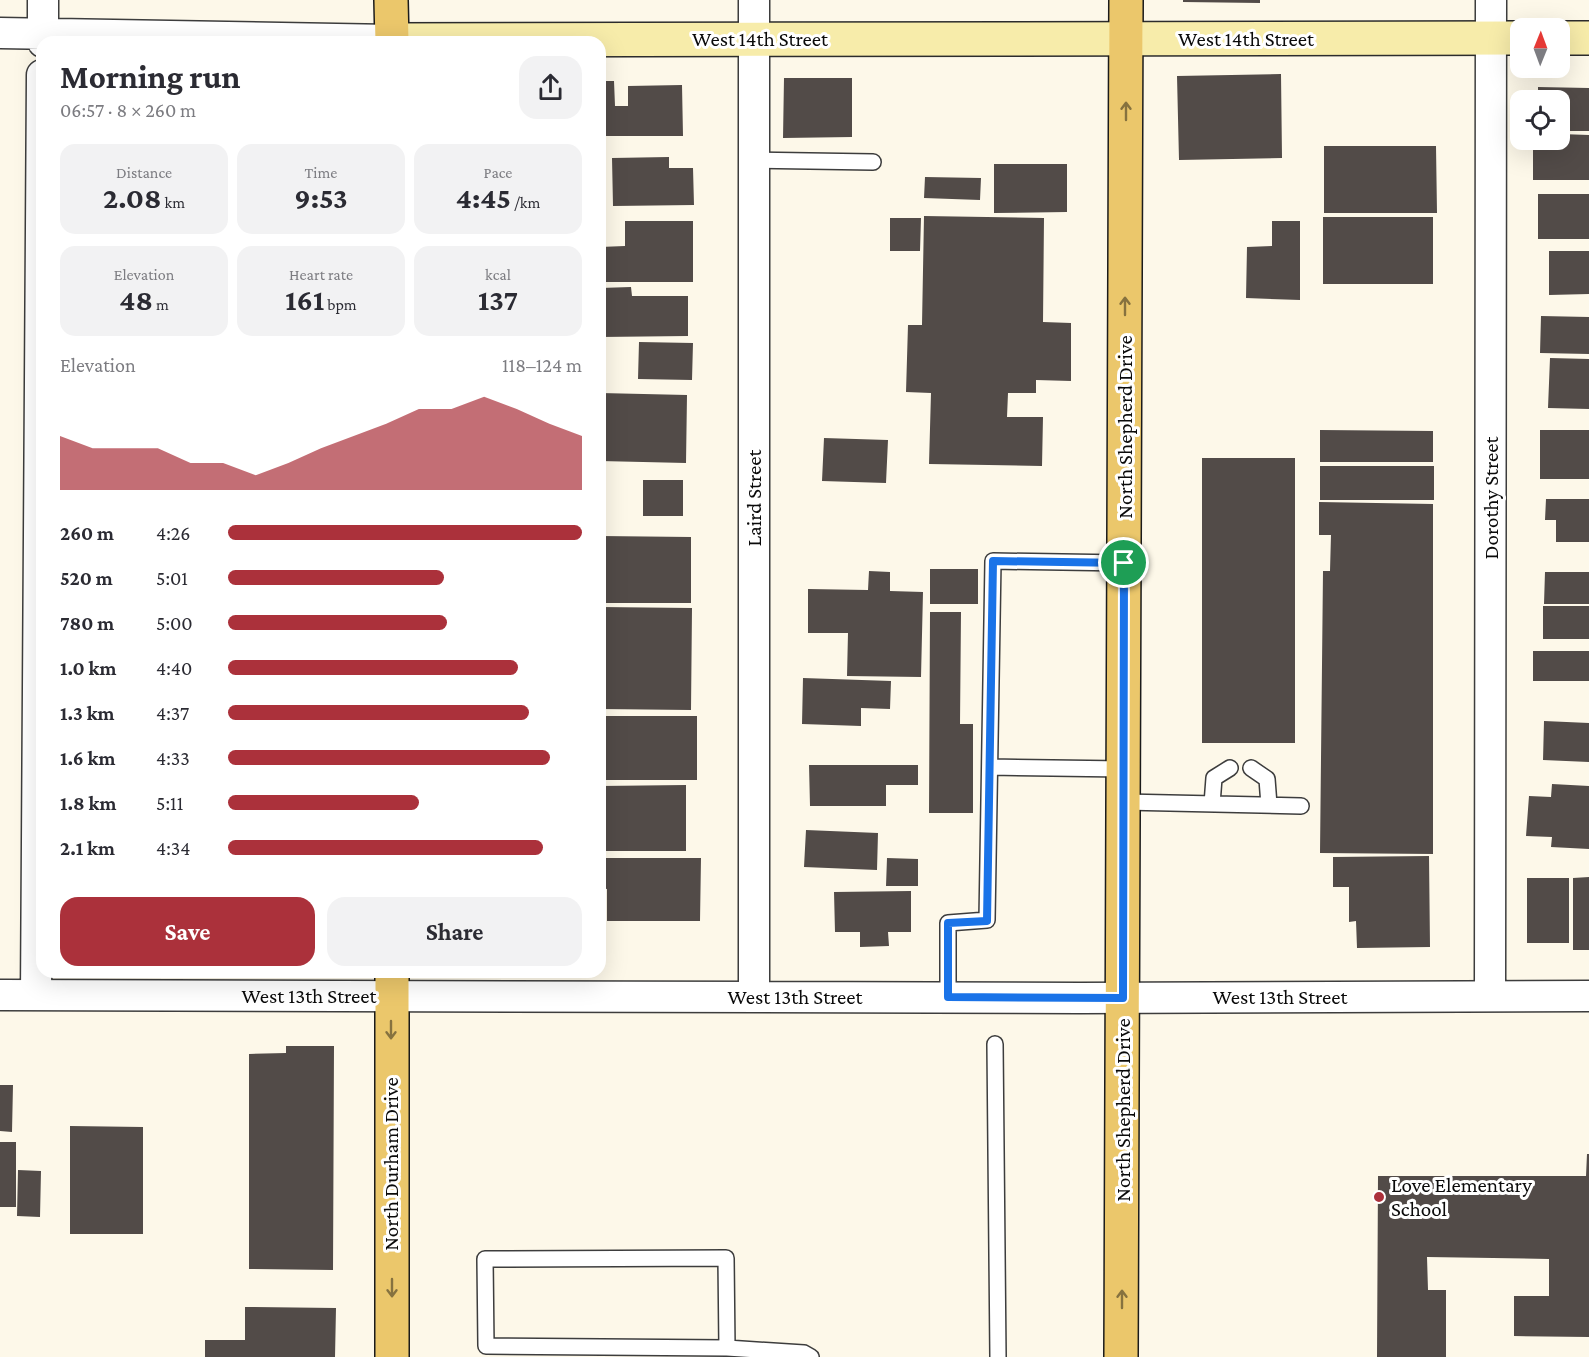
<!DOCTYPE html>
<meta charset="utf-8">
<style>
body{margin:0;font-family:"Crimson Pro",serif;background:#f2f2f3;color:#2b2b33;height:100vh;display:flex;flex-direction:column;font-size:22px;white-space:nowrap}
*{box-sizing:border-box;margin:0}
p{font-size:20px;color:#7c7c81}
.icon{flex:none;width:33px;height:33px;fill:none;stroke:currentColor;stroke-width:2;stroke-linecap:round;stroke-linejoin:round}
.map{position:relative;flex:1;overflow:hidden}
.drawer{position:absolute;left:36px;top:36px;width:570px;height:942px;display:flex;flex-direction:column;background:#fff;border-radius:18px;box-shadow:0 6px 24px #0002}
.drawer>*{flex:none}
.needle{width:39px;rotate:1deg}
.fabs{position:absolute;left:1510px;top:18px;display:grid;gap:12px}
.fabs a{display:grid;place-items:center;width:60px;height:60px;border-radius:12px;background:#fff;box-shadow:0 6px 24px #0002;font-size:30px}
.pin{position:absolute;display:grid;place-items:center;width:51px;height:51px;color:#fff;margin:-26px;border:3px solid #fff;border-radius:50%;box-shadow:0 2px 6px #0007}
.round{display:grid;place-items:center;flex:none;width:63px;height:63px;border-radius:18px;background:#f2f2f3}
.overview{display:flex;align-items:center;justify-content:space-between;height:102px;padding:0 24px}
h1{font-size:33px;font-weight:700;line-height:45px}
.figures{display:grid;grid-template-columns:repeat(3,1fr);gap:9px;height:102px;padding:6px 24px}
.figures div{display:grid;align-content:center;border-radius:15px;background:#f2f2f3;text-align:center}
.figures b{font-size:30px;font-weight:700}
.figures small{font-size:16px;font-weight:400}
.figures p{font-size:16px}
.chart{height:168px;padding:12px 24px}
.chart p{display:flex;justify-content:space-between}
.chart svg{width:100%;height:108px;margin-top:6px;fill:#ab313b;opacity:.7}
.action{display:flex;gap:12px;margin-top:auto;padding:12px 24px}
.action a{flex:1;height:69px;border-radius:18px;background:#ab313b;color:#fff;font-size:24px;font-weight:700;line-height:69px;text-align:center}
.action a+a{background:#f2f2f3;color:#2b2b33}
ul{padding:0 24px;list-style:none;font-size:20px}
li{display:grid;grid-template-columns:96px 72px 1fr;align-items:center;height:45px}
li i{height:15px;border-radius:8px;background:#ab313b}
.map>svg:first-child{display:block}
.building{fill:#524b48}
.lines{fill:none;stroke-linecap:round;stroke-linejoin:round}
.lane-casing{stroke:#3d3d3d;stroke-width:18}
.street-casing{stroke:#3d3d3d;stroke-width:33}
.secondary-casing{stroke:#2c2c2c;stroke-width:36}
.primary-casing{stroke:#1b1b1b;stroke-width:36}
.lane{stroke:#fff;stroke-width:15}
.street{stroke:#fff;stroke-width:30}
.secondary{stroke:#f7ecaa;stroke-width:33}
.primary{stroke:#ebc76b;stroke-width:33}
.oneway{stroke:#86723f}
.route-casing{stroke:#fff;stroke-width:12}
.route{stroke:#1a73e8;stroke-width:8}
.poi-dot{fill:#ab313b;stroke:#fff;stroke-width:2}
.labels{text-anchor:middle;stroke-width:6;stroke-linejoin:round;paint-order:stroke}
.street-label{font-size:21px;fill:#0a0a0a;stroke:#fff}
.poi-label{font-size:21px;fill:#0a0a0a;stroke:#fff;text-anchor:start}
</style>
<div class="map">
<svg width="1589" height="1357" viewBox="0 0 1589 1357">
<rect width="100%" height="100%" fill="#fdf8e9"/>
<path class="building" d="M1183 0H1260V3L1183 2Z
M1281 74 1282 158 1179 160 1177 76Z
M784 78H852V137L783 138Z
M600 81H614L615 106H628V86L682 85 683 136H600Z
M1538 87 1589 88V131H1560V100H1538Z
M1560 134 1589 135V180H1533V140H1560Z
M1324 146H1436L1437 213H1324Z
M669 157V168H693L694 205 613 206 612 158Z
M994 164H1067V212L994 213Z
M925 177 981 178 980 200 924 198Z
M1538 194H1589V239H1538Z
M924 216 1044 218 1043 322 1071 323V381L1036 380V393H1008L1007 417H1043L1042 466 929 464 931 393 906 392 908 325H922Z
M1323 217H1433V284H1323Z
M890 218H921L920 251H890Z
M625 221H693V282H600V247L625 246Z
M1272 221H1300V300L1246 298 1247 247 1272 246Z
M1549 251H1589V294L1549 295Z
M631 287 632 296H688V336L600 337V288Z
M1541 316 1589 317V354L1540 353Z
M639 342 693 343 692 380 638 379Z
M1550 358 1589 359V409L1548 408Z
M600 393 687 395 686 463 600 461Z
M1320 430 1433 431V462H1320Z
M1540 430H1589V479H1540Z
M824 438 888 440 886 483 822 481Z
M1202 458H1295V743H1202Z
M1320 466H1434V500H1320Z
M643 480H683V516H643Z
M1546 499H1589V542H1556V520H1545Z
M1319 502 1433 504V854L1320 853 1323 571H1330L1331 535H1319Z
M600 536 691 537V603H600Z
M930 569H978V604H930Z
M869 571 890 572V591L923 592 921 677 847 676 848 633H808V589L868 590Z
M1545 572H1589V604H1544Z
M1543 606H1589V639H1543Z
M600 607 692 608 691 710 600 709Z
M930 612H961L960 724H973V813H929Z
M1533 651H1589V681H1533Z
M803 678 891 681 890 709 861 708V726L802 724Z
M600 716H697V780H600Z
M1544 721 1589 723V762L1543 760Z
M809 765H918V785H886V806H810Z
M1552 784 1589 786V849L1551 847 1552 837 1526 836 1529 796 1551 797Z
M686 785V851H600V786Z
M806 830 878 833 877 870 804 867Z
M1429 856 1430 947 1357 948 1356 921 1349 922V887H1333V857Z
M600 858H701L700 921H607V889L600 888Z
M887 858 918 859V886H886Z
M1589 877V950H1573V878Z
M1527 878H1569V943H1527Z
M911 891V932H888L889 946 860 947V932H835L834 892Z
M286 1046H334L333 1270 249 1269V1054L286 1053Z
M0 1085H13L12 1132 0 1131Z
M70 1126 143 1127V1234H70Z
M0 1142H16V1207H0Z
M1587 1154H1589V1337L1514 1336V1296H1549V1259L1427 1257 1428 1290H1446V1357H1377L1378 1176H1586Z
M18 1170 41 1171 40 1217 17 1216Z
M245 1307 336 1308 335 1357H205V1340H245Z"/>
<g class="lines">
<defs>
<path id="lane" d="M754 160 873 162
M990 767 1124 769
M1251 768 1267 779 1269 805
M1124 802 1301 806
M1212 804 1214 778 1230 768
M948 997V923L987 920 993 561 1124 563
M995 1044 998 1357
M727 1348 486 1346 485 1259 726 1258 727 1348 804 1353 811 1357"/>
<path id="street" d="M754 0V997
M0 33 392 40
M43 42V0
M0 995 1080 998 1589 996
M36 995 42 75
M1490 996 1491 0"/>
<path id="secondary" d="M1560 38H1589
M392 40 1521 38"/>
<path id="primary" d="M391 0 392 42
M392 1357V972
M1121 1357 1126 0"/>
</defs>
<use href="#lane" class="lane-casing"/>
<use href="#street" class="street-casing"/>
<use href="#secondary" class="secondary-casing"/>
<use href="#primary" class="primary-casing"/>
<use href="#lane" class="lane"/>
<use href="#street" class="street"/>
<use href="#secondary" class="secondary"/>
<use href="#primary" class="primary"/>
</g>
<defs><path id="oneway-shaft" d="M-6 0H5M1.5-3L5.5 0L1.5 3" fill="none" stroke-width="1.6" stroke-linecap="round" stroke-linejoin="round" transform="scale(1.5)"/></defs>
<g class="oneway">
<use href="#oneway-shaft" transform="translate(1126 111) rotate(-90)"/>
<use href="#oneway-shaft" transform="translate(1125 306) rotate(-90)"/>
<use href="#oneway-shaft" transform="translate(391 1030) rotate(90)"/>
<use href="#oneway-shaft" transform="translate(392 1288) rotate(90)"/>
<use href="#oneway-shaft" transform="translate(1122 1299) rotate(-90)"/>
</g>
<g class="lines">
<defs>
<path id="route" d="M993 561 1124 563 1123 998 948 997V923L987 921Z"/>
</defs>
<use href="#route" class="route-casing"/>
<use href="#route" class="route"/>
</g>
<circle class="poi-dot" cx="1379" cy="1197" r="6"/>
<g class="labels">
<g class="street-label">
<text x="760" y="46">West 14th Street</text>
<text x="1246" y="46">West 14th Street</text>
<text transform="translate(1125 427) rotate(-90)" y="7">North Shepherd Drive</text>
<text transform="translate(754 498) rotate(-90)" y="7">Laird Street</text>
<text transform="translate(1491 498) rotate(-90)" y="7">Dorothy Street</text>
<text x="309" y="1003">West 13th Street</text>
<text x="795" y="1004">West 13th Street</text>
<text x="1280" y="1004">West 13th Street</text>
<text transform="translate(1123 1110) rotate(-90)" y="7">North Shepherd Drive</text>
<text transform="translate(391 1164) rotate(-90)" y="7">North Durham Drive</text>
</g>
<g class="poi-label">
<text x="1391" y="1192">Love Elementary<tspan x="1391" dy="24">School</tspan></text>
</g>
</g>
</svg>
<div class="fabs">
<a><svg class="needle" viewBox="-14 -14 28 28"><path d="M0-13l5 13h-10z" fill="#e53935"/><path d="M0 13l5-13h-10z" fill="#7c7c81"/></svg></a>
<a><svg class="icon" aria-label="locate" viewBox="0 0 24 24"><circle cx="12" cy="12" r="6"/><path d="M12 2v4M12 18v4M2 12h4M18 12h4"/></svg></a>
</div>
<div class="pin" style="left:1124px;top:563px;background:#1e9e55"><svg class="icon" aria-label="arrive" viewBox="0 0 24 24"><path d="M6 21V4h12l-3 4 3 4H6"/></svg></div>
<section class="drawer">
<div class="overview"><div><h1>Morning run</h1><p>06:57 · 8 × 260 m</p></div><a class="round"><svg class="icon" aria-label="share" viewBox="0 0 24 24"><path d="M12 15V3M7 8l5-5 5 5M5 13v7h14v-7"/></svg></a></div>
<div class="figures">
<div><p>Distance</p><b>2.08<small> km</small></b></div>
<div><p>Time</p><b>9:53</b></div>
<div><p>Pace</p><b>4:45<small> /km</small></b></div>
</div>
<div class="figures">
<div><p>Elevation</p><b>48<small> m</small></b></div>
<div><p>Heart rate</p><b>161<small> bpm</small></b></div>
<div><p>kcal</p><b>137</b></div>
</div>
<div class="chart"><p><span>Elevation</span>118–124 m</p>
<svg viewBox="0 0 160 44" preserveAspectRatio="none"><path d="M0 44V22L10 27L20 27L30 27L40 33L50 33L60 38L70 33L80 27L90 22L100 17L110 11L120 11L130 6L140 11L150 17L160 22V44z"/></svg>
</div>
<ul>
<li><b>260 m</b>4:26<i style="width:100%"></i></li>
<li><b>520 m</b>5:01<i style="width:61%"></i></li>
<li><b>780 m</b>5:00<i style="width:62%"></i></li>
<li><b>1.0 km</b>4:40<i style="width:82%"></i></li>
<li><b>1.3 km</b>4:37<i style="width:85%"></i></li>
<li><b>1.6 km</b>4:33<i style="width:91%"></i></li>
<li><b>1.8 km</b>5:11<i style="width:54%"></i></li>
<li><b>2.1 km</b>4:34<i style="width:89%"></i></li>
</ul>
<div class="action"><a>Save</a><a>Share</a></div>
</section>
</div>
